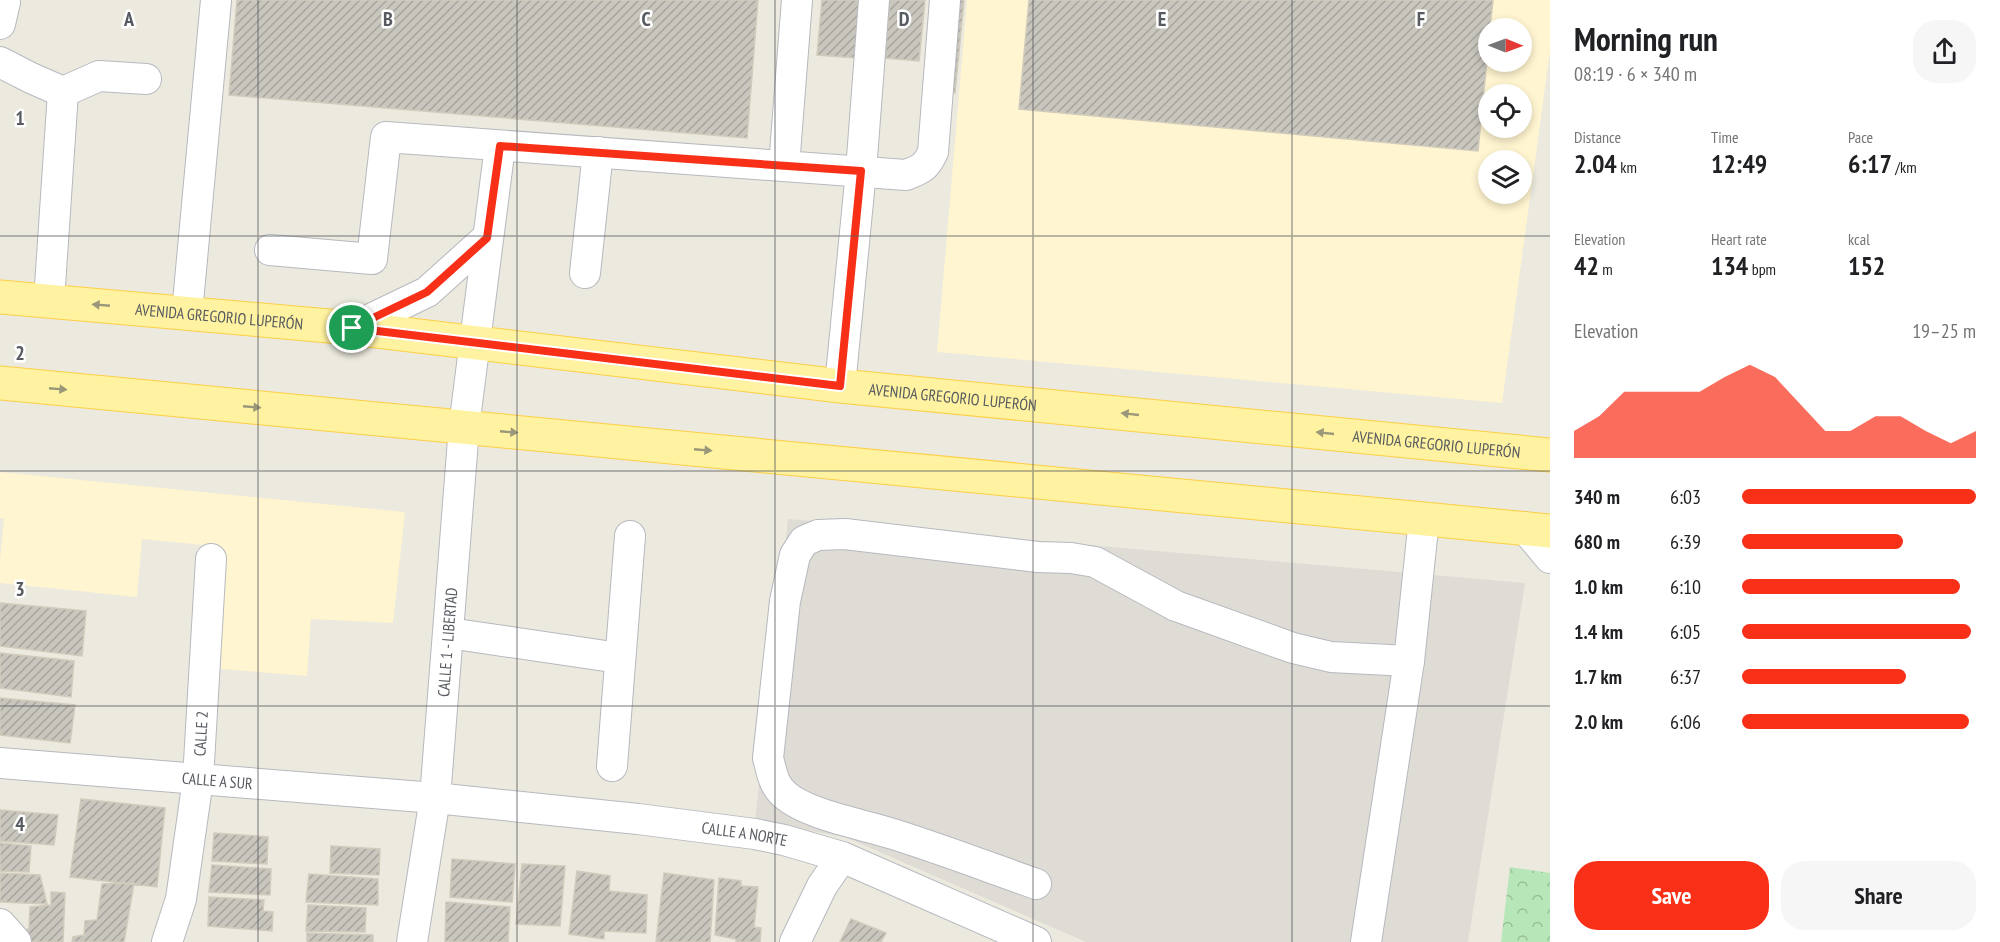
<!DOCTYPE html>
<meta charset="utf-8">
<style>
body{margin:0;font-family:"PT Sans Narrow",sans-serif;background:#f6f6f6;color:#202124;height:100vh;display:flex;flex-direction:column;font-size:22px;white-space:nowrap}
*{box-sizing:border-box;margin:0}
p{font-size:20px;color:#757577}
.icon{flex:none;width:33px;height:33px;fill:none;stroke:currentColor;stroke-width:2;stroke-linecap:round;stroke-linejoin:round}
.map{position:relative;flex:1;overflow:hidden}
.details{display:flex;flex-direction:column;background:#fff;width:450px}
.details>*{flex:none}
.needle{width:39px;rotate:91deg}
.controls{position:absolute;left:1478px;top:18px;display:grid;gap:12px}
.controls a{display:grid;place-items:center;width:54px;height:54px;border-radius:50%;background:#fff;box-shadow:0 3px 9px #0003;font-size:30px}
.pin{position:absolute;display:grid;place-items:center;width:51px;height:51px;color:#fff;margin:-26px;border:3px solid #fff;border-radius:50%;box-shadow:0 2px 6px #0007}
.round{display:grid;place-items:center;flex:none;width:63px;height:63px;border-radius:24px;background:#f6f6f6}
.headline{display:flex;align-items:center;justify-content:space-between;height:102px;padding:0 24px}
h1{font-size:33px;font-weight:800;line-height:45px}
.stats{display:grid;grid-template-columns:repeat(3,1fr);gap:9px;height:102px;padding:6px 24px}
.stats div{display:grid;align-content:center}
.stats b{font-size:26px;font-weight:800}
.stats small{font-size:16px;font-weight:400}
.stats p{font-size:16px}
.chart{height:168px;padding:12px 24px}
.chart p{display:flex;justify-content:space-between}
.chart svg{width:100%;height:108px;margin-top:6px;fill:#f83018;opacity:.7}
.action{display:flex;gap:12px;margin-top:auto;padding:12px 24px}
.action a{flex:1;height:69px;border-radius:24px;background:#f83018;color:#fff;font-size:24px;font-weight:800;line-height:69px;text-align:center}
.action a+a{background:#f6f6f6;color:#202124}
ul{padding:0 24px;list-style:none;font-size:20px}
li{display:grid;grid-template-columns:96px 72px 1fr;align-items:center;height:45px}
li i{height:15px;border-radius:8px;background:#f83018}
main{display:flex;flex:1;min-height:0}
.map>svg:first-child{display:block}
.commercial{fill:#fff5d0;fill-rule:evenodd}
.industrial{fill:#dfdcd6}
.forest{fill:url(#forest-crowns)}
.building{fill:url(#building-hatch);stroke:#d1cbbc;stroke-width:1.5}
.lines{fill:none;stroke-linecap:round;stroke-linejoin:round}
.minor-casing{stroke:#b6b9bf;stroke-width:32}
.major-casing{stroke:#fdcf45;stroke-width:35}
.minor{stroke:#fff;stroke-width:30}
.major{stroke:#fff2a0;stroke-width:33}
.oneway{fill:#9a977a}
.route-casing{stroke:#fff;stroke-width:12}
.route{stroke:#f83018;stroke-width:8}
.grid{fill:none;stroke:#575b61;stroke-width:1.5;stroke-opacity:0.55}
.labels{text-anchor:middle;stroke-width:5;stroke-linejoin:round;paint-order:stroke}
.street-label{font-size:16px;fill:#575b61;stroke:#fff}
.grid-label{font-size:20px;text-anchor:middle;font-weight:bold;fill:#575b61;stroke:#fff;stroke-width:5;stroke-linejoin:round;paint-order:stroke}
</style>
<main>
<div class="map">
<svg width="1550" height="942" viewBox="0 0 1550 942">
<defs>
<pattern id="forest-crowns" width="20" height="18" patternUnits="userSpaceOnUse" patternTransform="scale(1.5)"><rect width="20" height="18" fill="#b7e7b8"/><path d="M2 6a3 3 0 1 1 6 0M12 15a3 3 0 1 1 6 0" fill="none" stroke="#98be99"/></pattern>
<pattern id="building-hatch" width="6" height="6" patternUnits="userSpaceOnUse" patternTransform="scale(1.5)"><rect width="6" height="6" fill="#c9c6bd"/><path d="M-1 1l2-2M0 6l6-6M5 7l2-2" fill="none" stroke="#a6a49d"/></pattern>
</defs>
<rect width="100%" height="100%" fill="#ece9de"/>
<path class="commercial" d="M967 0H1550V51L1502 403 937 352ZM1488 28H1521V62H1488ZM1488 94H1521V128H1488ZM1488 160H1521V194H1488Z
M0 472 405 512 393 623 311 619 307 676 221 669 222 547 142 539 137 597 0 583V559L4 519 0 518Z"/>
<path class="industrial" d="M788 519 1525 583 1468 942H1086L845 837 755 821Z"/>
<path class="forest" d="M1510 867 1550 873V942H1501Z"/>
<path class="building" d="M237 0H758L747 138 229 95Z
M822 0H861L856 58 817 55Z
M890 0H925L919 61 885 58Z
M947 0H964L955 93 939 91Z
M1029 0H1493L1490 28H1488V50L1478 151 1019 109Z
M0 603 86 611 82 656 0 646Z
M0 653 74 661 71 697 0 688Z
M0 698 75 705 70 743 0 735Z
M81 799 165 808 157 887 70 877Z
M0 810 58 815 54 845 0 841Z
M214 833 268 837 267 864 212 861Z
M0 843 31 846 29 872 0 871Z
M331 846 380 849 379 875 330 873Z
M452 859 515 864 512 902 450 897Z
M522 864 565 866 560 926 516 924Z
M212 865 271 869 270 895 209 892Z
M577 871 610 876 609 891 647 895 646 933 604 931V939L569 934Z
M0 873 40 875 47 904 0 902Z
M664 873 714 880 710 942H656Z
M309 874 378 879V905L306 902Z
M719 878 741 881V886L758 887 754 927 761 928 760 942H736V939L715 935Z
M134 883 124 942H72L73 937 84 935 85 921 97 920 102 884Z
M51 892 65 893 63 942H23L18 938 29 928 30 907 51 905Z
M209 897 264 900 263 911 273 912 272 931 208 926Z
M446 902 510 907 508 942H445Z
M308 905 366 908 365 932 306 931Z
M851 919 886 933 881 942H840Z
M307 933 373 935V942H307Z"/>
<g class="lines">
<defs>
<g id="minor">
<path d="M0 24 5 2 1 0"/>
<path d="M0 62 31 78 63 92"/>
<path d="M784 166 797 0"/>
<path d="M270 250 372 259 386 137 906 175C922 169 926 167 933 152L945 0"/>
<path d="M585 273 598 152"/>
<path d="M49 301 63 92 99 76 146 79"/>
<path d="M187 313 216 0"/>
<path d="M352 328 427 292 487 238"/>
<path d="M840 386 861 171 874 0"/>
<path d="M1524 527 1550 558"/>
<path d="M449 633 619 658"/>
<path id="s1" d="M0 763 435 798 638 819 755 834 784 840 842 857 1036 942"/>
<path d="M612 766 630 536"/>
<path d="M1036 884C988 867 941 849 893 834 862 824 808 815 785 795 773 785 772 772 768 758L785 601 795 555 804 541 818 535 845 534 1038 557 1071 558 1095 562 1176 606 1293 648 1331 657 1409 661"/>
<path d="M0 924 16 942"/>
<path id="s2" d="M167 942 181 899 198 779 211 559"/>
<path id="s3" d="M412 942 435 798 464 427 500 146"/>
<path d="M795 942 822 886 842 857"/>
<path d="M1366 942 1409 661 1424 519"/>
</g>
<g id="major">
<path id="s4" d="M0 297 352 328 840 386 1550 455"/>
<path d="M0 383 1550 531"/>
</g>
</defs>
<use href="#minor" class="minor-casing"/>
<use href="#major" class="major-casing"/>
<use href="#minor" class="minor"/>
<use href="#major" class="major"/>
</g>
<defs><path id="oneway-solid" d="M-6-.8H1V-3.2L6.5 0L1 3.2V.8H-6Z" transform="scale(1.5)"/></defs>
<g class="oneway">
<use href="#oneway-solid" transform="translate(101 305) rotate(-175)"/>
<use href="#oneway-solid" transform="translate(58 389) rotate(5)"/>
<use href="#oneway-solid" transform="translate(252 407) rotate(5)"/>
<use href="#oneway-solid" transform="translate(1130 414) rotate(-174)"/>
<use href="#oneway-solid" transform="translate(509 432) rotate(5)"/>
<use href="#oneway-solid" transform="translate(1325 433) rotate(-174)"/>
<use href="#oneway-solid" transform="translate(703 450) rotate(5)"/>
</g>
<g class="lines">
<defs>
<path id="route" d="M500 146 861 171 840 386 352 328 427 292 487 238Z"/>
</defs>
<use href="#route" class="route-casing"/>
<use href="#route" class="route"/>
</g>
<path class="grid" d="M258 0V942M517 0V942M775 0V942M1033 0V942M1292 0V942M0 236H1550M0 471H1550M0 706H1550"/>
<g class="labels">
<g class="street-label">
<text dy="6" stroke="none"><textPath href="#s4" startOffset="220">AVENIDA GREGORIO LUPERÓN</textPath></text>
<text dy="6" stroke="none"><textPath href="#s4" startOffset="958">AVENIDA GREGORIO LUPERÓN</textPath></text>
<text dy="6" stroke="none"><textPath href="#s4" startOffset="1444">AVENIDA GREGORIO LUPERÓN</textPath></text>
<text dy="6" stroke="none"><textPath href="#s3" startOffset="302">CALLE 1 - LIBERTAD</textPath></text>
<text dy="6" stroke="none"><textPath href="#s2" startOffset="212">CALLE 2</textPath></text>
<text dy="6" stroke="none"><textPath href="#s1" startOffset="218">CALLE A SUR</textPath></text>
<text dy="6" stroke="none"><textPath href="#s1" startOffset="748">CALLE A NORTE</textPath></text>
</g>
</g>
<g class="grid-label">
<text x="129" y="26">A</text>
<text x="388" y="26">B</text>
<text x="646" y="26">C</text>
<text x="904" y="26">D</text>
<text x="1162" y="26">E</text>
<text x="1421" y="26">F</text>
<text x="20" y="125">1</text>
<text x="20" y="360">2</text>
<text x="20" y="596">3</text>
<text x="20" y="831">4</text>
</g>
</svg>
<div class="controls">
<a><svg class="needle" viewBox="-14 -14 28 28"><path d="M0-13l5 13h-10z" fill="#e53935"/><path d="M0 13l5-13h-10z" fill="#757577"/></svg></a>
<a><svg class="icon" aria-label="locate" viewBox="0 0 24 24"><circle cx="12" cy="12" r="6"/><path d="M12 2v4M12 18v4M2 12h4M18 12h4"/></svg></a>
<a><svg class="icon" aria-label="layers" viewBox="0 0 24 24"><path d="M12 4l9 5-9 5-9-5zM3 14l9 5 9-5"/></svg></a>
</div>
<div class="pin" style="left:352px;top:328px;background:#1e9e55"><svg class="icon" aria-label="arrive" viewBox="0 0 24 24"><path d="M6 21V4h12l-3 4 3 4H6"/></svg></div>
</div>
<section class="details">
<div class="headline"><div><h1>Morning run</h1><p>08:19 · 6 × 340 m</p></div><a class="round"><svg class="icon" aria-label="share" viewBox="0 0 24 24"><path d="M12 15V3M7 8l5-5 5 5M5 13v7h14v-7"/></svg></a></div>
<div class="stats">
<div><p>Distance</p><b>2.04<small> km</small></b></div>
<div><p>Time</p><b>12:49</b></div>
<div><p>Pace</p><b>6:17<small> /km</small></b></div>
</div>
<div class="stats">
<div><p>Elevation</p><b>42<small> m</small></b></div>
<div><p>Heart rate</p><b>134<small> bpm</small></b></div>
<div><p>kcal</p><b>152</b></div>
</div>
<div class="chart"><p><span>Elevation</span>19–25 m</p>
<svg viewBox="0 0 160 44" preserveAspectRatio="none"><path d="M0 44V33L10 27L20 17L30 17L40 17L50 17L60 11L70 6L80 11L90 22L100 33L110 33L120 27L130 27L140 33L150 38L160 33V44z"/></svg>
</div>
<ul>
<li><b>340 m</b>6:03<i style="width:100%"></i></li>
<li><b>680 m</b>6:39<i style="width:69%"></i></li>
<li><b>1.0 km</b>6:10<i style="width:93%"></i></li>
<li><b>1.4 km</b>6:05<i style="width:98%"></i></li>
<li><b>1.7 km</b>6:37<i style="width:70%"></i></li>
<li><b>2.0 km</b>6:06<i style="width:97%"></i></li>
</ul>
<div class="action"><a>Save</a><a>Share</a></div>
</section>
</main>
